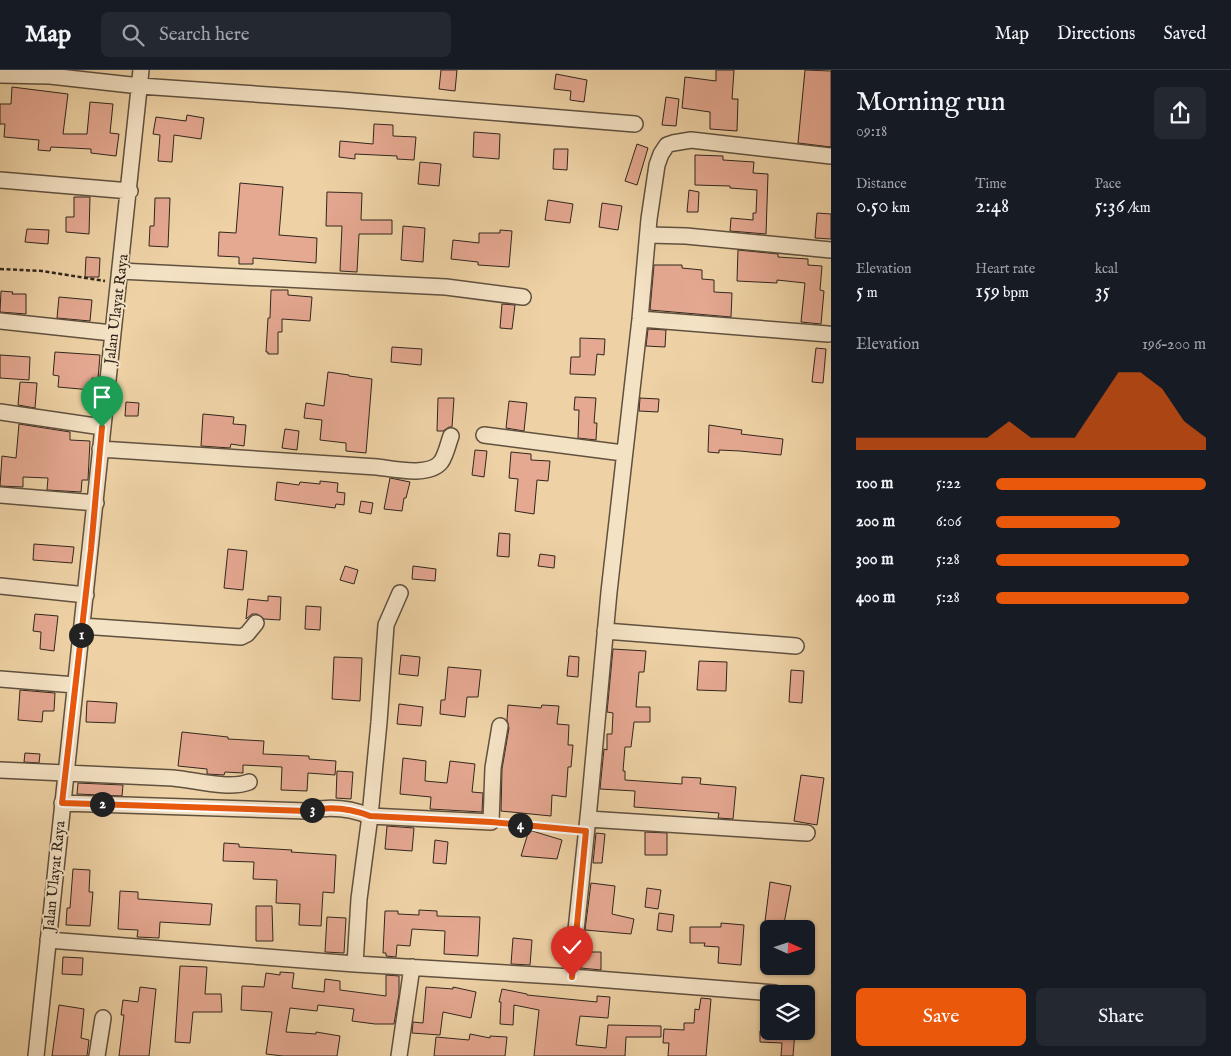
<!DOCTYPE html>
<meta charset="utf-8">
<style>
body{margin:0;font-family:"IM FELL English",serif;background:#242831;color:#f1f3f6;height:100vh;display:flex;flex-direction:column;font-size:19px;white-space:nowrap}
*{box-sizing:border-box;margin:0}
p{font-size:16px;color:#9ea1a6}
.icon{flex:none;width:28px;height:28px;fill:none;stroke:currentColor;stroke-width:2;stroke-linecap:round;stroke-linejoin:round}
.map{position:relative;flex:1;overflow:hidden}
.sheet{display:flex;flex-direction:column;background:#171b24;width:400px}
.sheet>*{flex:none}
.needle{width:32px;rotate:93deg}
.controls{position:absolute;left:760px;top:850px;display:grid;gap:10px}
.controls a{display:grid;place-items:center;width:55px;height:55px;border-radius:8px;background:#171b24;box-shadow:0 1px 4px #0004;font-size:25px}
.pin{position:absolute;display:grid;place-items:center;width:42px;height:42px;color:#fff;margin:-51px -21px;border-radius:50% 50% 50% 0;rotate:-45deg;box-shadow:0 0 5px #0007}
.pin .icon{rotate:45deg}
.km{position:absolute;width:25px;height:25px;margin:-12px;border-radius:50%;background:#222;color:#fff;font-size:14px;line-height:25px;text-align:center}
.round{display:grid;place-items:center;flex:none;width:52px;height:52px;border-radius:8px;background:#242831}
.summary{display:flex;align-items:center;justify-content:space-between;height:85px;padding:0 25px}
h1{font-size:28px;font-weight:600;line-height:38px}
.metrics{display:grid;grid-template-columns:repeat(3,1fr);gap:8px;height:85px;padding:5px 25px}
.metrics div{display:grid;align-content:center}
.metrics b{font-size:21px;font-weight:600}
.metrics small{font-size:14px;font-weight:400}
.metrics p{font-size:14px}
.chart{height:140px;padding:10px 25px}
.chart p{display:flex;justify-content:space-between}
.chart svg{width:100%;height:90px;margin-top:5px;fill:#ea580c;opacity:.7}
.action{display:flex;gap:10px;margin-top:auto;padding:10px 25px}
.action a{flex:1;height:58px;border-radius:8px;background:#ea580c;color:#fff;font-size:20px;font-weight:600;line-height:58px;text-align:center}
.action a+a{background:#242831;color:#f1f3f6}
ul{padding:0 25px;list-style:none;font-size:16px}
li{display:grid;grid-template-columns:80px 60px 1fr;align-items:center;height:38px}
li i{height:12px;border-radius:6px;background:#ea580c}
header{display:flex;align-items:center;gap:30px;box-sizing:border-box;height:70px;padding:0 25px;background:#171b24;border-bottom:1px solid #363941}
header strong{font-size:24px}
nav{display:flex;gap:28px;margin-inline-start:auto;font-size:18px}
.search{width:350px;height:45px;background:#242831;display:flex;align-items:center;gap:12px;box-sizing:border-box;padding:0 18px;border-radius:8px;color:#9ea1a6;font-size:19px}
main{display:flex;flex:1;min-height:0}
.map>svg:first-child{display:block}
.building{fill:#e5a891;stroke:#31261d}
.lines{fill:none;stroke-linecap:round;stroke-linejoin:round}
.street-casing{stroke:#60513f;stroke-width:18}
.path{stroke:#31261d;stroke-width:2.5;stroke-dasharray:4 2.5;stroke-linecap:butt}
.street{stroke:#f4e2c4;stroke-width:15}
.route-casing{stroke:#fff;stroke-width:10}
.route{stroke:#ea580c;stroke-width:6}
.labels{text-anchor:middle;stroke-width:4;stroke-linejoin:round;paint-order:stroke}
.street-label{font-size:15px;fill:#31261d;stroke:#f4e2c4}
</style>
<header>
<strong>Map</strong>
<div class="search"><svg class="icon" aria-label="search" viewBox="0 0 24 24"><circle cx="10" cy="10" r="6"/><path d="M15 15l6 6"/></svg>Search here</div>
<nav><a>Map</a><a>Directions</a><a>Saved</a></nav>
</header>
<main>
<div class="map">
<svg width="831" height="986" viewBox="0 0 831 986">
<rect width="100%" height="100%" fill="#eed2a5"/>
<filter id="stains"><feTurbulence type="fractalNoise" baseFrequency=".004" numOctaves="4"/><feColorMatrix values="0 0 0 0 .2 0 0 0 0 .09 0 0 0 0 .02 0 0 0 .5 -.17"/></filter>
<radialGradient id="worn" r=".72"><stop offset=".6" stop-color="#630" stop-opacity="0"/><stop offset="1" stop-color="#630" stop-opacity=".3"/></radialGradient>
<path class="building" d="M441 0H457L455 21 439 19Z
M716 0H734L732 29H738L737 61 710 59V42L682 38 685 7 716 11Z
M805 0 831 1V77L798 73Z
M556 4 587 10 584 32 570 30 571 21 554 19Z
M12 17 68 24 63 64H87L90 32 113 34 110 63 119 64 116 86 91 83V79L51 77 50 81 38 80 39 70 4 67 5 54H0V34H11Z
M666 27 679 29 676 56 662 55Z
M187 45 204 48 201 69 174 65 172 92 158 91 160 65 153 64 156 47 186 51Z
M374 54 393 55V66L416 67 414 90 397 89V86L355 84V89L339 87 340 71 373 74Z
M474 62 500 64 499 89 473 87Z
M637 74 648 78 637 115 625 111Z
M554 79H568L567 100 553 99Z
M695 85 723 86V90L754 92 753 103 768 104 766 164 730 161 731 148 753 150V143H756L757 120 730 118V116L695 115Z
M420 92 441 94 439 116 418 114Z
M240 113 283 117 279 165 317 168 316 193 253 188V194H239V187L218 186 219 162 236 163Z
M689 120 699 122 698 142H687Z
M327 122 362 123 361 150H392V164H359L357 202 340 201 342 156H326Z
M74 127H90L89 164 66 162V147H74Z
M155 128H170L168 177 149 176 150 156H154Z
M548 130 573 134 570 153 545 150Z
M602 133 622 136 618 160 599 157Z
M817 143 831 144V169L815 168Z
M403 156 425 158 423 192 401 190Z
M27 159 49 160 48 174 25 172Z
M500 160 512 161 509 197 478 195V192L451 189 453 170 479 173V163H500Z
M738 180 778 184V187L808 189V195L822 196 820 220 824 221 821 254 801 252 805 213 777 210V213L737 211Z
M86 187 100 188 99 207H85Z
M654 195H682V198L702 200V209L714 210V222L732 223 731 247 650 240Z
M271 220H288V225L312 227 310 251 282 249V262H278V284H268V282H266L268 248H270Z
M1 221 13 222 12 224H26V244L0 242Z
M59 227 92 230 90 251 57 248Z
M502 234 515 235 512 259 500 258Z
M648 259 666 260 665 277 646 276Z
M580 268 605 269 604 285 597 284 595 305 570 304 571 287H580Z
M392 277 422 279 421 295 391 292Z
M816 278 826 279 823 313 812 312Z
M55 282 100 285 98 309 92 308 91 320 58 317 59 306 53 305Z
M0 285 30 287 29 310 0 308Z
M328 302 349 305V306L372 309 366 383 346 381V373L320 370 322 350 304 348 306 333 324 336Z
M20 312 37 313 35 338 18 335Z
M575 327 596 328 594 353H597L596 370 578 368 579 340H574Z
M438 328H454L452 357H449L443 361H437Z
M640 328 659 329 658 342 639 341Z
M509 331 527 333 524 361 506 358Z
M126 332 139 333 138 346H125Z
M203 344 234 347 233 354 246 355 244 376 231 374 230 378 201 376Z
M19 354 70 362V370L90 371 88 410H82L81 422 47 420 48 408 23 407V417L0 416 2 386 16 388Z
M709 355 742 360 741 364 783 369 781 385 740 381 719 380V383L708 382Z
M285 359 299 361 297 380 282 378Z
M475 380 487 381 484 407 472 405Z
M511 382 531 384V390L550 391 548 411 537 410 534 444 515 441 518 409 509 408Z
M390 408 410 412 406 428H404L402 441 384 439Z
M320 411 338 413 337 422 345 423 344 435 336 434 335 438 275 430 277 412 299 415 300 412 320 414Z
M361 431 373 433 371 444 359 442Z
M499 463 510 464 509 487 497 486Z
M34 474 74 477 72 493 33 490Z
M228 479 247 481 243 520 224 518Z
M540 484 555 486 554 498 538 496Z
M345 496 358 500 354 514 340 510Z
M413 496 436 499 435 511 412 509Z
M268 526 281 527 280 550 264 549 257 544H252L246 549 248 529 268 531Z
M306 536 321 537 320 560 305 559Z
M35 544 58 546 54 581 40 579 41 562 33 561Z
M613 579 646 581 644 602H639L636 637H650V652H634L631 677H625L623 701H625V710L682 714V707L701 708 700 714 736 717 733 749 718 748 719 743 634 737 635 721 600 719 604 679 607 680V664H612L613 643 607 642Z
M401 585 420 587 418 606 399 604Z
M569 586 579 587 578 607 567 606Z
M334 587 362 588 360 631 332 629Z
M699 591 727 592 726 621 697 620Z
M448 597 481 600 478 627H467L465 647 440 644 441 630H445Z
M791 600 804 601 802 633 789 632Z
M20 620 55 623 54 641H43L42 652 18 650Z
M87 631 117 633 115 653 86 652Z
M399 634 423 637 421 656 397 654Z
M508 635 541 638 542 635 559 636 557 654 569 655 568 675H573L571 697H568L566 727 552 725 551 746 501 741 502 699 509 658 507 650Z
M182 662 228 667V669L264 671 263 684 309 686V689L336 691 335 705 308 703 307 721 281 720 282 697 243 695V703L225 702 224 705 207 704V699L178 696Z
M25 683 40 684 39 693 24 692Z
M403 688 426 691 425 711 447 713 450 691 475 694 472 722 483 723 482 742 430 739 431 727 400 724Z
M337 701 353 702 351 729 336 728Z
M801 705 824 708 817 755 794 751Z
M78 713 123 715 122 726 77 724Z
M387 756 414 758 412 781 385 779Z
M529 760 562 770 557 789 521 786Z
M645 762 667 763V785H645Z
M596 763 605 764 602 793H593Z
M435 770 448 772 446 794 433 793Z
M224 773 239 774V777L292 780 291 782 336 785 334 823 323 822 321 856 299 855 300 834 276 833 277 810 253 809 254 792 223 791Z
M73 799 90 800 89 822H93L90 856 66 855 67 838H70Z
M770 812 791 816 783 859H764Z
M591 813 615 816 612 844 634 849 631 864 585 860Z
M647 818 661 820 658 839 645 837Z
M120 821 138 822V829L212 834 210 855 160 852 159 868 137 867 138 860 118 859Z
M256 836H272L273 871H256Z
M419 840 437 841V846L480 847 478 886 444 884 445 861 412 859 410 876 397 875 396 887 386 886V883H383L385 841H398V844L419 845Z
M659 843 674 845 672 862 657 860Z
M327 847 346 848 344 883 325 882Z
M721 853 744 855 741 895 718 893 719 877 704 876 705 873H690V857H721Z
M513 868 532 870 530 895 511 894Z
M583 882H601V900L581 898Z
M63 887 83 888 82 905 62 904Z
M180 896 207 897 205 924H221L222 942H193L190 973 175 972Z
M280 902 294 903 292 918 324 922 325 909 340 911V920L386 926V905L399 906V924L394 954H375L352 951 354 939 318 935 317 941 290 938 286 962 316 964V962L340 966 337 986H283L266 984 272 942 241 940 242 916 264 917 266 903 280 905Z
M140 917 156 919 149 986H119L124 945H121L123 930 138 932Z
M426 917 453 919V917L476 922 471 948 443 942 440 965 412 963 413 952 423 953Z
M502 919 527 924V925L597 932V926L610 927 608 948 580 946 576 975 606 978 608 955 661 956V967H626L625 986H534L539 940 514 935 513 955 500 954 501 932H499Z
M701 928 711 929 706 986H668L669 973H663L664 959 684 960V953H694L695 939 699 940Z
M59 935 84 939 81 968 89 970 87 986H52Z
M760 961H795L793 986H781L782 973 760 972Z
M470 964 490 968V966L507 967 505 986H434L436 967 469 970Z"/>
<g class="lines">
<defs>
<path id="street" d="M0 5 50 6 140 16 342 30 635 54
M0 110 130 121
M649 165 686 166 831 180
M120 201 446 217 523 227
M640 249 828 264
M0 251 112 263
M0 342 102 357
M484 365 623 383
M100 379 377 397C394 399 429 407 441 392 446 385 448 374 451 366
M0 425 96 433
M0 516 86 525
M82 556 241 567 247 564 256 553
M605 561 796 576
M0 609 75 615
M0 700C58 703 115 705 173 708 195 710 229 720 249 712
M62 733 307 741C328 736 350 738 370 746L379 652 386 555 400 523
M588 749 807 763
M48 870 355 894 571 907 775 923
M355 894 359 829 370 746 491 752 493 698 500 656
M571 907 589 738 609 522 640 249 649 149 657 95 661 84 667 75 673 73 691 70 831 86
M36 986 141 0
M97 986 103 948
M399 986 412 897"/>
</defs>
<use href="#street" class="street-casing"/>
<path class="path" d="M0 199 42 201 105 211
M505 754 574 760"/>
<use href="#street" class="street"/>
</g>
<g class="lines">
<defs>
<path id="route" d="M102 357 91 479 62 733 307 741C328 736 350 738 370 746L491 752 586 761 572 907"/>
</defs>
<use href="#route" class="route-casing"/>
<use href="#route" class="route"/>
</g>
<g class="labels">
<g class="street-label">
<text transform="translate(116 239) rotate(-83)" y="5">Jalan Ulayat Raya</text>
<text transform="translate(54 806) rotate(-84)" y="5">Jalan Ulayat Raya</text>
</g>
</g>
<rect width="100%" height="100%" filter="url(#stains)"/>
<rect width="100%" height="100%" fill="url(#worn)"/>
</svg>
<div class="controls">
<a><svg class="needle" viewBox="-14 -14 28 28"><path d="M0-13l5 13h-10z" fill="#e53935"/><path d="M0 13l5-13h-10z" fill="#9ea1a6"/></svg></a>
<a><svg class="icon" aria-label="layers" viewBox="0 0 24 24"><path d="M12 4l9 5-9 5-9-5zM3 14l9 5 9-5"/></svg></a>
</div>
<div class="pin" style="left:102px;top:357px;background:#1e9e55"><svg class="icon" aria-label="arrive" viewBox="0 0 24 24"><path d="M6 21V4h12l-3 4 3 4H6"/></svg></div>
<div class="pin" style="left:572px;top:907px;background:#d93025"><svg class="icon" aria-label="check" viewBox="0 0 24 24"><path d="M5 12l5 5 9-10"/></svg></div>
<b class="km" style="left:81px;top:565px">1</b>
<b class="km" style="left:102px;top:734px">2</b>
<b class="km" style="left:312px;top:740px">3</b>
<b class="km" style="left:520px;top:755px">4</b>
</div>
<section class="sheet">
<div class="summary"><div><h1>Morning run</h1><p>09:18</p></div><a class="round"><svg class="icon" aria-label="share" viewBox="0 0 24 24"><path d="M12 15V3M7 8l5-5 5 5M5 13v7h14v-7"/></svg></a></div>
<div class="metrics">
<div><p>Distance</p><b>0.50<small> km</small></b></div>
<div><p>Time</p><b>2:48</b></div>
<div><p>Pace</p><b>5:36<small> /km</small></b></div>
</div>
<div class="metrics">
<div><p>Elevation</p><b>5<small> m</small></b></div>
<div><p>Heart rate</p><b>159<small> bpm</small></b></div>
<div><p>kcal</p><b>35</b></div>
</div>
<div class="chart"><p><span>Elevation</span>196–200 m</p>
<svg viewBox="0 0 160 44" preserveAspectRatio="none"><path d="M0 44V38L10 38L20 38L30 38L40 38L50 38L60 38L70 30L80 38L90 38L100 38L110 22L120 6L130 6L140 14L150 30L160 38V44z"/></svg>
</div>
<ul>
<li><b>100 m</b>5:22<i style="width:100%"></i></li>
<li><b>200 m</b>6:06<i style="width:59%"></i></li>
<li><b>300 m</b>5:28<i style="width:92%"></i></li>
<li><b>400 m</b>5:28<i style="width:92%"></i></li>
</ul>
<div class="action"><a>Save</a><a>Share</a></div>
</section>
</main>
